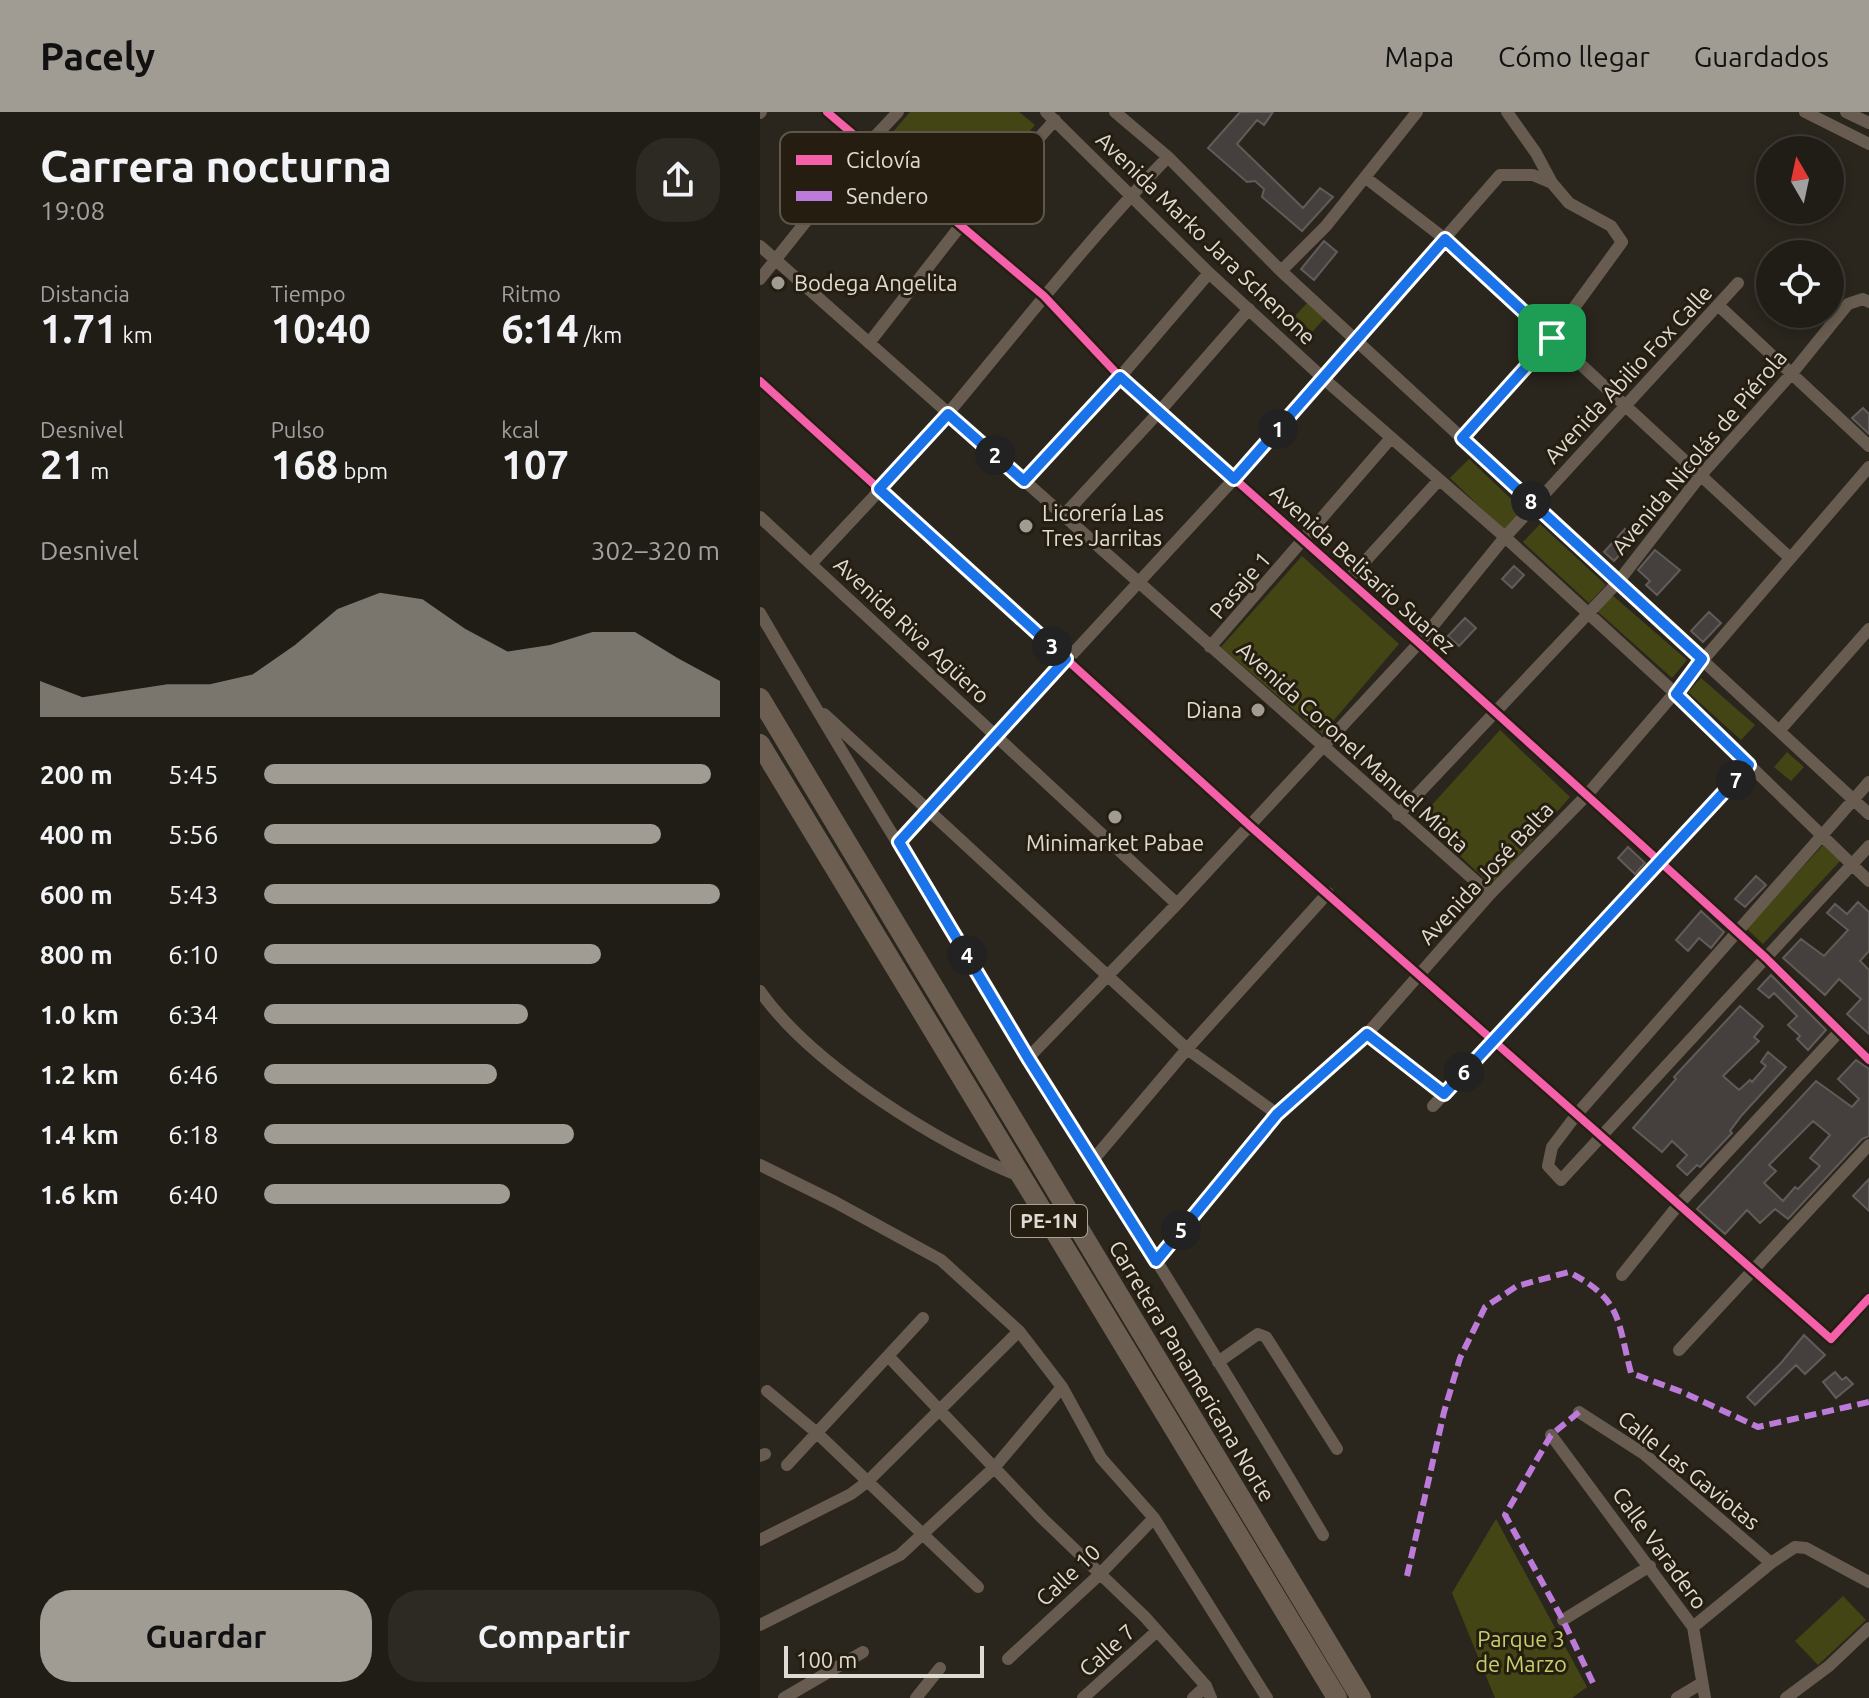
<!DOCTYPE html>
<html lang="es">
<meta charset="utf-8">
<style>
body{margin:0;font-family:Ubuntu,sans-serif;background:#2d2923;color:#f1f3f6;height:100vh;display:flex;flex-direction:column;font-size:30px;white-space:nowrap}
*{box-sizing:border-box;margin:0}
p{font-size:26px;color:#a2a1a1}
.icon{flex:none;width:44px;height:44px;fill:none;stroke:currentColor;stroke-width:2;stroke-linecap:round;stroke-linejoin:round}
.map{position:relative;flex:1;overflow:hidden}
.details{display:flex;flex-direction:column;background:#201c16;width:760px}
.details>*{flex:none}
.needle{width:52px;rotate:351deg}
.buttons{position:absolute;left:996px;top:24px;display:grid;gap:16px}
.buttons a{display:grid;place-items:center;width:88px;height:88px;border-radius:50%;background:#201c16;box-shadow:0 4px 12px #0003,0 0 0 2px #3d3a35;font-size:40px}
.scale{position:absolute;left:24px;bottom:20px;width:200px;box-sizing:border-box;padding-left:8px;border:4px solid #e0dbd2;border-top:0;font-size:22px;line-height:28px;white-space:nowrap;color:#e0dbd2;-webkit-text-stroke:6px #251e10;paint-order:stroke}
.pin{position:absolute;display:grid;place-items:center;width:68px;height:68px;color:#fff;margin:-34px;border-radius:16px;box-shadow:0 4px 12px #0006}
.km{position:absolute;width:40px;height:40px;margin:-20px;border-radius:50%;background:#222;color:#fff;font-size:22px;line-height:40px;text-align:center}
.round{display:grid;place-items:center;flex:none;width:84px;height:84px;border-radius:32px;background:#2d2923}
.overview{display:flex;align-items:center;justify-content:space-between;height:136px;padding:0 40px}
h1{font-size:44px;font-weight:600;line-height:60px}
.figures{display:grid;grid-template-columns:repeat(3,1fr);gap:12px;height:136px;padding:8px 40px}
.figures div{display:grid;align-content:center}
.figures b{font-size:40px;font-weight:600}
.figures small{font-size:22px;font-weight:400}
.figures p{font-size:22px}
.chart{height:224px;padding:16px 40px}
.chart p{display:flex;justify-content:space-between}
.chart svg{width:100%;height:144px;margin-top:8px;fill:#a09c93;opacity:.7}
.button{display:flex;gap:16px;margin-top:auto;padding:16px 40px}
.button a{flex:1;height:92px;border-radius:32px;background:#a09c93;color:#111;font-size:32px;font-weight:600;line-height:92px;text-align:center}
.button a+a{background:#2d2923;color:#f1f3f6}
ul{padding:0 40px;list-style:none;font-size:26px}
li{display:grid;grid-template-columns:128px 96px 1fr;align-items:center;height:60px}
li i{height:20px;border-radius:10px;background:#a09c93}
header{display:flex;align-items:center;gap:48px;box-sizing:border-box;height:112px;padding:0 40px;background:#a09c93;color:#111}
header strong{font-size:38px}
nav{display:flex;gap:44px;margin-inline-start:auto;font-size:28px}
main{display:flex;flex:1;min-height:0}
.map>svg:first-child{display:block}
.green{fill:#434614}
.building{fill:#45403d;stroke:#615b59;stroke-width:2;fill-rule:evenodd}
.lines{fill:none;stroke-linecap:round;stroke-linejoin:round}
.minor{stroke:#685c50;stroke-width:12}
.trunk{stroke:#6c5f52;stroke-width:20}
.quiet{stroke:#bd7bd9;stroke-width:6;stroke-dasharray:12 6;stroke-linecap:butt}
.cycleway-casing{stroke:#251e10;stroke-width:13}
.cycleway{stroke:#f560ab;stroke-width:8}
.route-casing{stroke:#fff;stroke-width:16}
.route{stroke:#1a73e8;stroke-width:10}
.poi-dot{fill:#a09c93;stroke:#251e10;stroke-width:3}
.labels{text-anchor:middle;stroke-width:6;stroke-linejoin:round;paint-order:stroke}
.shield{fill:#251e10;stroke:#a8a298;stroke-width:2}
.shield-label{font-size:20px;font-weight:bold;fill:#e0dbd2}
.street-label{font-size:22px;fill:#e0dbd2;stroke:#251e10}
.poi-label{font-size:22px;fill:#e0dbd2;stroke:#251e10;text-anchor:start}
.park-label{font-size:22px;fill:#c6cf69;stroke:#251e10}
.key{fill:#251e10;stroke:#5d574a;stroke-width:2}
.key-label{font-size:22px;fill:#e0dbd2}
</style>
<header>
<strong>Pacely</strong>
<nav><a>Mapa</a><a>Cómo llegar</a><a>Guardados</a></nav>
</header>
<main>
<section class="details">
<div class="overview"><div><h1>Carrera nocturna</h1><p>19:08</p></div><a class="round"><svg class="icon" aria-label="share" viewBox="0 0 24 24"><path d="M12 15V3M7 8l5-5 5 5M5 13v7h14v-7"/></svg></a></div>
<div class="figures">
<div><p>Distancia</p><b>1.71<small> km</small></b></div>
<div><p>Tiempo</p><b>10:40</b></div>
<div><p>Ritmo</p><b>6:14<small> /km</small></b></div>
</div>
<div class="figures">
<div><p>Desnivel</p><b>21<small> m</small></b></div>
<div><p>Pulso</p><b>168<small> bpm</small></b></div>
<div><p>kcal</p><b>107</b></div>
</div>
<div class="chart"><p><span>Desnivel</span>302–320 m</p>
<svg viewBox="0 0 160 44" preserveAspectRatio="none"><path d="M0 44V33L10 38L20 36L30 34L40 34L50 31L60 22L70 11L80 6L90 8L100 17L110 24L120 22L130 18L140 18L150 26L160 33V44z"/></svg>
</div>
<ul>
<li><b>200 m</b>5:45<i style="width:98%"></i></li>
<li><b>400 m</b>5:56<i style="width:87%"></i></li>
<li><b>600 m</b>5:43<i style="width:100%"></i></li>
<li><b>800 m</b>6:10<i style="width:74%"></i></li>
<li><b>1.0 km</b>6:34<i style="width:58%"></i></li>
<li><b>1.2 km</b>6:46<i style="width:51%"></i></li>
<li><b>1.4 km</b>6:18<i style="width:68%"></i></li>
<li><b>1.6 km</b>6:40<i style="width:54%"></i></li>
</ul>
<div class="button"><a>Guardar</a><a>Compartir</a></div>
</section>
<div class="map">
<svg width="1109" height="1586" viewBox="0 0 1109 1586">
<rect width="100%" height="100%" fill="#2a261e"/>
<path class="green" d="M150 0H259L275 13 197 102 119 36Z
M547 191 564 207 552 220 535 204Z
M709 347 765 400 746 420 690 366Z
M780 412 846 473 829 491 763 430Z
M542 444 639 532 562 622 461 535Z
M851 482 927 548 912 566 836 498Z
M941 566 995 613 981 628 928 580Z
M740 618 810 685 732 774 660 706Z
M1027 640 1044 655 1031 669 1014 655Z
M1064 732 1081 748 1003 832 986 816Z
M736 1407 827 1575 812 1586H735L692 1481Z
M1083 1484 1106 1508 1058 1553 1035 1529Z"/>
<path class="building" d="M480 0H513L504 13 497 8 477 32 543 96 560 76 573 85 542 119 502 85 504 77 495 69 487 70 448 36Z
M564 129 577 140 554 168 541 157Z
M1103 296 1109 302V322L1092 306Z
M865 417 875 426 854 449 844 440Z
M895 438 920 458 897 483 886 473 890 469 878 458Z
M754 454 764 463 752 476 742 467Z
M949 500 961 511 943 530 931 519Z
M705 506 716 516 699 534 688 524Z
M868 735 885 751 875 762 858 746Z
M996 764 1006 773 985 795 975 787Z
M1098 790 1109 800V839L1100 849 1109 858V922L1087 902 1101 887 1079 867 1065 883 1023 846 1041 827 1064 844 1088 818 1067 801 1075 792 1087 802Z
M941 799 964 820 951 836 939 826 928 839 916 828Z
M1011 863 1066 918 1048 938 1037 927 1040 924 1028 913 1037 904 1014 881 1009 886 998 877Z
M980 894 1003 914 994 925 999 929 963 964 979 978 990 968 992 970 1006 954 1001 950 1008 940 1026 955 982 1003 970 1019 972 1021 940 1055 937 1053 927 1063 917 1054 927 1043 912 1029 902 1040 873 1016 916 967 914 965 925 953Z
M1096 948 1109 957V1024L1102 1027 1028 1107 1015 1097 1000 1111 987 1098 965 1122 937 1097 1056 969 1092 995 1099 987 1078 967ZM1053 1009 1070 1023 1050 1046 1060 1054 1038 1077 1035 1075 1023 1089 1004 1071 1016 1059 1009 1053Z
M1109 1067V1099L1093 1084Z
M1044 1223 1065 1243 1045 1262 1036 1253 995 1293 987 1285 1021 1251Z
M1075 1260 1082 1268 1086 1265 1093 1272 1076 1286 1063 1270Z"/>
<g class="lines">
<path class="minor" d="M67 0 284 184 360 265 659 531 1006 846 1109 948
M286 0 449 161 563 266 745 425 916 582 1109 769
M355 0 408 45 521 159 1109 702
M1045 0 1109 32
M1086 0 1109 11
M0 1 1 0
M606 66 685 127 1030 446
M0 134 730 782
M521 159 566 114 657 0
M0 167 107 33 138 0
M958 193 1109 334
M109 231 201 113 295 8
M0 269 490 714 1071 1227 1109 1186
M702 326 792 226 862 130 851 114 809 91 792 71 776 41 747 0
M264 369 360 265 449 161
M303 404 399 300 489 197
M0 405 417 792
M51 452C98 401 146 352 190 299 262 213 330 125 408 45
M588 468 679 368
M0 501C181 812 380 1113 563 1423
M450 535 631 326
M64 602 427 937 517 1002
M1019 619 1109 517
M1109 670 817 1002 792 1035 788 1054 801 1068 1109 734
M638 703 858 470 941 363 1033 260 1088 192 1103 187 1109 190
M139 730 474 367 740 63H773L792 71
M0 879C51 952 179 1033 262 1065
M607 922 684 982
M268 946 417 792 659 531 745 425 978 171
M673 994 989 653
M333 1048 427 937 568 781
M0 1053 75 1090 181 1148 259 1219 302 1275 341 1346 394 1406 507 1586
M396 1149 517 1002 607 922 730 782 826 684 1109 355
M862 1163 919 1092 1079 920
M919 1238 1109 1033
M129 1245 282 1406 385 1505 446 1574 451 1586
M458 1250 498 1222 506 1225 577 1337
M7 1279 57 1321 218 1475
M819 1300 884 1342 1011 1451
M791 1323 933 1515 945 1586
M0 1344 5 1342
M27 1353 163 1206
M0 1428 91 1382 107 1370 259 1219
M803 1508 890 1454
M0 1513 140 1443 234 1356 302 1275
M933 1515 1011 1451 1035 1435 1046 1436 1109 1470
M248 1547 339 1463 394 1406
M24 1586 103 1540
M156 1586 180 1556
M323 1586 397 1519
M433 1586 446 1574
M917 1586 942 1571
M1026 1586 1069 1554 1109 1516"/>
<path class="trunk" d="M0 586 601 1586
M0 632 577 1586"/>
<path class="quiet" d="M819 1300 791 1323 745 1403 803 1508 834 1573
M647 1464 684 1300 700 1246 725 1195 757 1174 809 1160C862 1188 857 1207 871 1261L922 1280 998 1315 1109 1290"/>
<defs>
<path id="cycleway" d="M67 0 284 184 360 265 659 531 1006 846 1109 948
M0 269 490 714 1071 1227 1109 1186"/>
</defs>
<use href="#cycleway" class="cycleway-casing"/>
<use href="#cycleway" class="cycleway"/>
</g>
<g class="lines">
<defs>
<path id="route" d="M685 127 792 226 702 326 942 547 916 582 989 653 684 982 607 922 517 1002 396 1149 268 946 139 730 306 547 119 377 188 302 264 369 360 265 474 367Z"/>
</defs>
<use href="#route" class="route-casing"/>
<use href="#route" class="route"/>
</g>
<g class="poi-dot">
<circle cx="18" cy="171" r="8"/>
<circle cx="266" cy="414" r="8"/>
<circle cx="498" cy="598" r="8"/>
<circle cx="355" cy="705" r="8"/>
</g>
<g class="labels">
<rect class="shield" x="251" y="1093" width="76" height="32" rx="6"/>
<g class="shield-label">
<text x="289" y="1116">PE-1N</text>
</g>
<g class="street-label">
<text transform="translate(446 126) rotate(44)" y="8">Avenida Marko Jara Schenone</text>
<text transform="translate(868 262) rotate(-47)" y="8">Avenida Abilio Fox Calle</text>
<text transform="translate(939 340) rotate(-50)" y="8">Avenida Nicolás de Piérola</text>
<text transform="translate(603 457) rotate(42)" y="8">Avenida Belisario Suarez</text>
<text transform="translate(480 473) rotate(-49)" y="8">Pasaje 1</text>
<text transform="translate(152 518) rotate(43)" y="8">Avenida Riva Agüero</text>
<text transform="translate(593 635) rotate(42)" y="8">Avenida Coronel Manuel Miota</text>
<text transform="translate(726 761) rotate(-47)" y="8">Avenida José Balta</text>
<text transform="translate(432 1259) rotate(59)" y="8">Carretera Panamericana Norte</text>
<text transform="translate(929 1358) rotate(39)" y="8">Calle Las Gaviotas</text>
<text transform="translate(900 1436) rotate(54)" y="8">Calle Varadero</text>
<text transform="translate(308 1463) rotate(-43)" y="8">Calle 10</text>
<text transform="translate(347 1538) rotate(-42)" y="8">Calle 7</text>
</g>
<g class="poi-label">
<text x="34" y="179">Bodega Angelita</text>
<text x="282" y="409">Licorería Las<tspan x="282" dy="25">Tres Jarritas</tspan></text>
<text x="482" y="606" text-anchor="end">Diana</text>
<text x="355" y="739" text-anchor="middle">Minimarket Pabae</text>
</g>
<g class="park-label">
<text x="761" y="1535">Parque 3<tspan x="761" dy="25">de Marzo</tspan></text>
</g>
</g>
<rect x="20" y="20" width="264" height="92" rx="12" class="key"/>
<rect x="36" y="43" width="36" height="10" fill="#f560ab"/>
<rect x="36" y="79" width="36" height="10" fill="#bd7bd9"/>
<g class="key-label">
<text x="86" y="56">Ciclovía</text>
<text x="86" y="92">Sendero</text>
</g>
</svg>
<div class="buttons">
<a><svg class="needle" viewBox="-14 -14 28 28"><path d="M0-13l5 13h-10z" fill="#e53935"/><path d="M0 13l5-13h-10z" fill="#a2a1a1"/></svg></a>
<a><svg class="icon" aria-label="locate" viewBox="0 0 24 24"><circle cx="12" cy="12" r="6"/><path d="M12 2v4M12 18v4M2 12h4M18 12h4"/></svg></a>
</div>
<div class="scale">100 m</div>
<div class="pin" style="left:792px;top:226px;background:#1e9e55"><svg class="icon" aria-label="arrive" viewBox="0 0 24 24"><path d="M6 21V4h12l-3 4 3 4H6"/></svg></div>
<b class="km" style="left:518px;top:317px">1</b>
<b class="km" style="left:235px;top:343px">2</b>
<b class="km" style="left:292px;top:534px">3</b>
<b class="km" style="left:207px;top:843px">4</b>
<b class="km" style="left:421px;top:1118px">5</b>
<b class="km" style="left:704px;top:960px">6</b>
<b class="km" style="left:976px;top:668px">7</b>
<b class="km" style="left:771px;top:389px">8</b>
</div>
</main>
